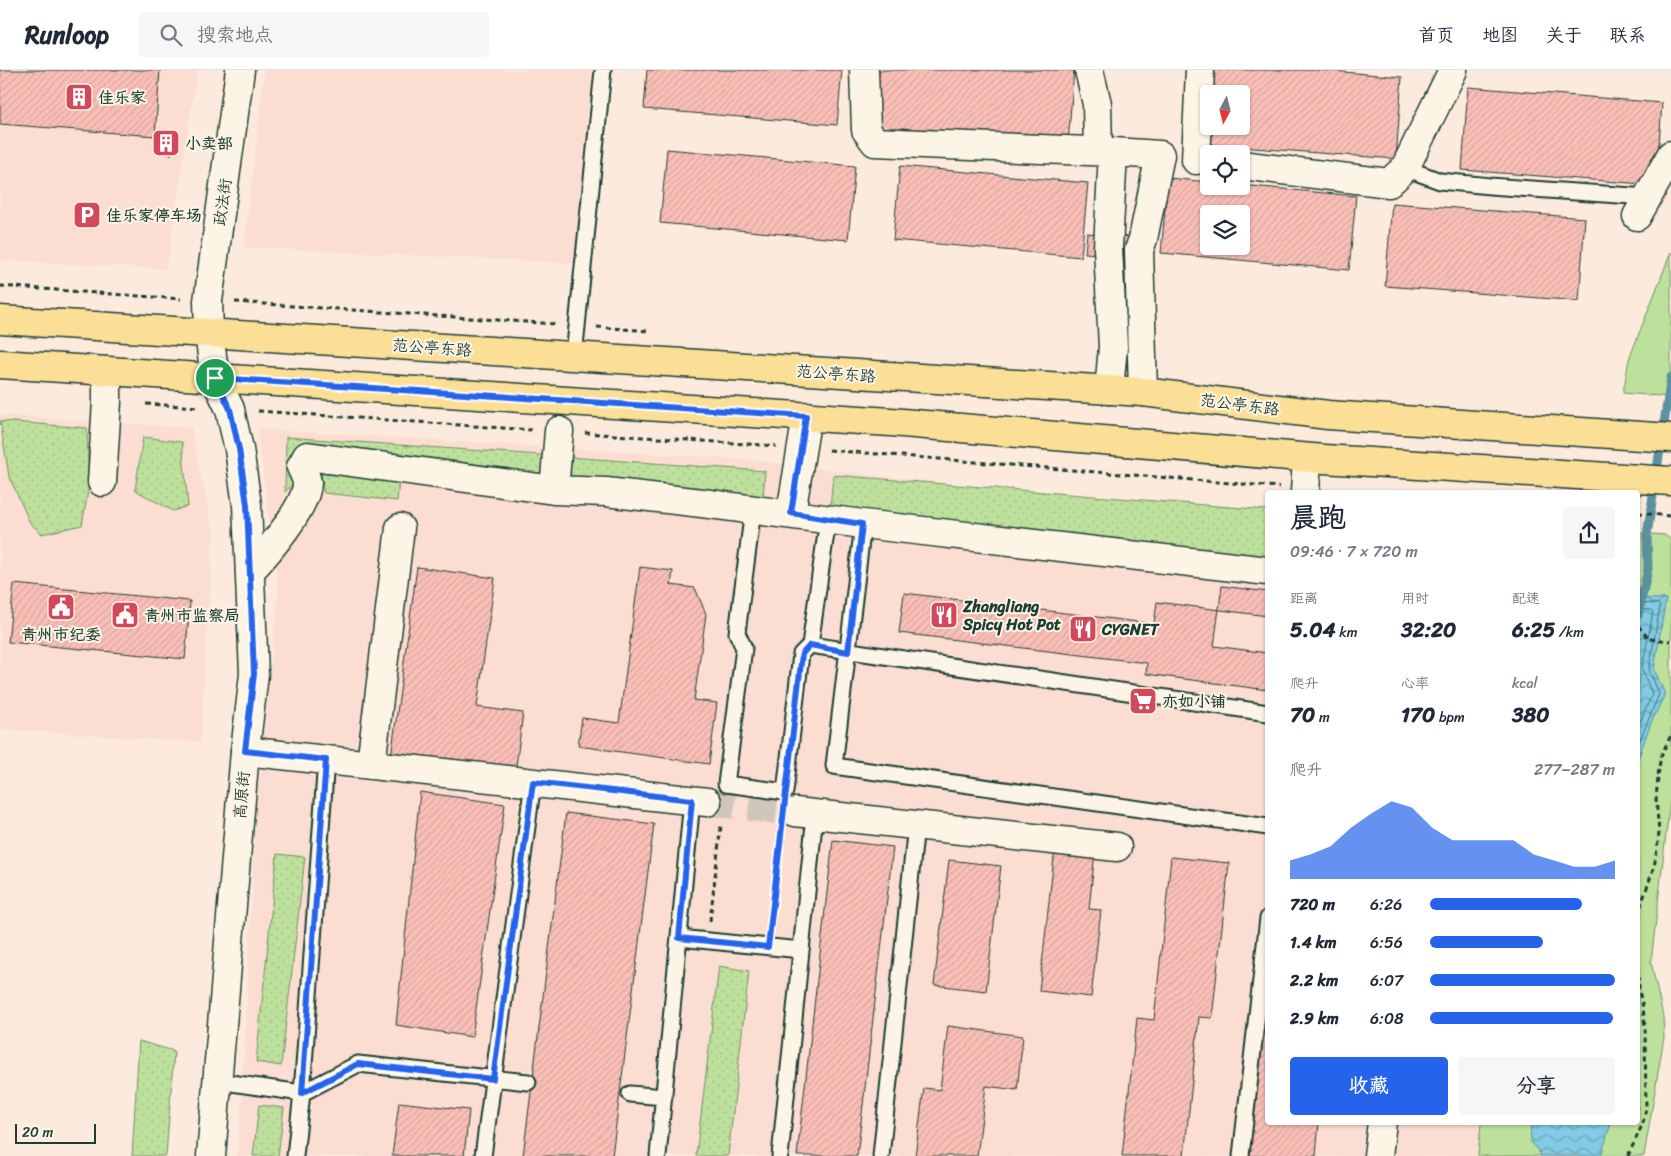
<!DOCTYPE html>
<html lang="zh">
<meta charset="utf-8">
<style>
body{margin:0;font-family:Sriracha,"LXGW WenKai TC",sans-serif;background:#f6f6f7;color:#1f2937;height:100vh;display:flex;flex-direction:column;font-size:19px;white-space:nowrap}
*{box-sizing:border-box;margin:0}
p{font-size:16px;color:#747a83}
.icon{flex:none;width:28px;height:28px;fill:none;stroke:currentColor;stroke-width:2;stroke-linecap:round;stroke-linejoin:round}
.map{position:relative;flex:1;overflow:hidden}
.details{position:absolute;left:1265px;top:420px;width:375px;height:635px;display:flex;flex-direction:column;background:#fff;border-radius:5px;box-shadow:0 1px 4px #0004}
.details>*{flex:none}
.needle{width:32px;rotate:187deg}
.buttons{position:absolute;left:1200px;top:15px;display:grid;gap:10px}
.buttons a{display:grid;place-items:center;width:50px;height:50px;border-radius:5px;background:#fff;box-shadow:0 1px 4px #0004;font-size:25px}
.scale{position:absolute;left:15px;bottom:12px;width:81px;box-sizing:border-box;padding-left:5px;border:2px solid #1f3d34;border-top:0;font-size:14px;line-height:18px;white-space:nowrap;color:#1f3d34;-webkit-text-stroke:4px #fcf5e5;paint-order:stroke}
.pin{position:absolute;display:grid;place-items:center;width:42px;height:42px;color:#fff;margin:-21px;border:2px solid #fff;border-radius:50%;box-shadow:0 1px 5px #0007}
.round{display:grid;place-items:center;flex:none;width:52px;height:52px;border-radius:5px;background:#f6f6f7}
.head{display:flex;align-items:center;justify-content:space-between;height:85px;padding:0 25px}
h1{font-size:28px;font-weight:700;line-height:38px}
.metrics{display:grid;grid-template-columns:repeat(3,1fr);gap:8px;height:85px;padding:5px 25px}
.metrics div{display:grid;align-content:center}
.metrics b{font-size:21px;font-weight:700}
.metrics small{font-size:14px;font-weight:400}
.metrics p{font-size:14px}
.chart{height:140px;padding:10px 25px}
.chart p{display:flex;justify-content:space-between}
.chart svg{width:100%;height:90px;margin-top:5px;fill:#2563eb;opacity:.7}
.cta{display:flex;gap:10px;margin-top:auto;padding:10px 25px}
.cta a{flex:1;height:58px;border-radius:5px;background:#2563eb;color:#fff;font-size:20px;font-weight:700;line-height:58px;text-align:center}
.cta a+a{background:#f6f6f7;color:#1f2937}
ul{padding:0 25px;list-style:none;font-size:16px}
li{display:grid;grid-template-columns:80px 60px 1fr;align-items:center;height:38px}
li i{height:12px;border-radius:6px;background:#2563eb}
header{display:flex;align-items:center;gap:30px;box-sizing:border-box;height:70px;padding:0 25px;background:#fff;border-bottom:1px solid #e0e1e3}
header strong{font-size:24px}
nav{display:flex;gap:28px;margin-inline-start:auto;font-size:18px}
.search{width:350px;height:45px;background:#f6f6f7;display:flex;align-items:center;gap:12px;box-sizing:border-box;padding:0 18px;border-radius:5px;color:#747a83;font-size:19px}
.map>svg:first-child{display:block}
.built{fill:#fbddd1}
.grass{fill:url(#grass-dots);stroke:#6e8f68}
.park{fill:#bde19c;stroke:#6e8f68}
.water{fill:url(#water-waves);stroke:#5b929e}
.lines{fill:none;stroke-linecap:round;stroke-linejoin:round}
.shore{stroke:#47757a;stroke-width:1}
.stream{stroke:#5b929e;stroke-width:9}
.building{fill:url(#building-hatch);stroke:#1f3d34;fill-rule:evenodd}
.minor-tunnel{stroke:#d0c7ba;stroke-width:28;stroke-dasharray:28 14;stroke-linecap:butt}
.service-casing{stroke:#1f3d34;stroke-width:19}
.minor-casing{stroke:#1f3d34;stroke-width:31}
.tertiary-casing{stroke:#1f3d34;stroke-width:31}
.primary-casing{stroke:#1f3d34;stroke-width:31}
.path{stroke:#1f3d34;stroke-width:3;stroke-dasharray:5 4;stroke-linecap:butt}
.service{stroke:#fcf5e5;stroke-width:15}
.minor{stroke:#fcf5e5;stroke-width:28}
.tertiary{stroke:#fcf5e5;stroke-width:28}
.primary{stroke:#fbdf96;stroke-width:28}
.route-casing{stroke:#fff;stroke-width:10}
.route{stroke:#2563eb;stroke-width:6}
.labels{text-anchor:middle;stroke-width:4;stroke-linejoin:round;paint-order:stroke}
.poi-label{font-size:16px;font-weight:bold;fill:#1f3d34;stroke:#fcf5e5;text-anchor:start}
.street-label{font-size:16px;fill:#1f3d34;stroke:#fcf5e5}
</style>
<header>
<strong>Runloop</strong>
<div class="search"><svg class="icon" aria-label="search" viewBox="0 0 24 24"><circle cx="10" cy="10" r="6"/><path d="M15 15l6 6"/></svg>搜索地点</div>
<nav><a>首页</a><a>地图</a><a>关于</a><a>联系</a></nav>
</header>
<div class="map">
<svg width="1671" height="1086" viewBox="0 0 1671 1086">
<defs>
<pattern id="grass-dots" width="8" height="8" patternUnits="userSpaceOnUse" patternTransform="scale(1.25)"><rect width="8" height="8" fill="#bde19c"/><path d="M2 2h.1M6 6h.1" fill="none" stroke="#a2c287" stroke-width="1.8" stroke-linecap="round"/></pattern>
<pattern id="water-waves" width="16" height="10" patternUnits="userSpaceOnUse" patternTransform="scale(1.25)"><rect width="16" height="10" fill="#83cae4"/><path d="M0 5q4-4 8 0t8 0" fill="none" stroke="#6ba5ba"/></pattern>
<pattern id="building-hatch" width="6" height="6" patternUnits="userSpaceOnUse" patternTransform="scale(1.25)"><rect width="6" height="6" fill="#fabfb7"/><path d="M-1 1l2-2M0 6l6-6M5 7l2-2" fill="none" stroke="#d6a59e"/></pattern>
</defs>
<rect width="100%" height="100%" fill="#fceadc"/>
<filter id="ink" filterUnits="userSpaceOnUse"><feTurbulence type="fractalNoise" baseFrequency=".02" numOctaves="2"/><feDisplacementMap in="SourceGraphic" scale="10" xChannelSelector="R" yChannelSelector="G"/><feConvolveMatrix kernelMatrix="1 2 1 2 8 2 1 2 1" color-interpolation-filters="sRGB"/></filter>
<g filter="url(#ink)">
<path class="built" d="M0 0H197L166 199 0 190Z
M265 0H592L574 193 244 177Z
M0 345 191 358 213 462 200 672 0 659Z
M257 359 752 390 1267 454 1268 1052 1481 1053 1478 1086H237L241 1046 257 720 279 519Z"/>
<path class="grass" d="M0 351 87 358 89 415 82 455 42 464 30 453 9 406Z
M143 367 182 372 188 436 173 441 135 420Z
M286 367 765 401 763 428 297 379 296 411 285 422Z
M321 404 399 410 397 431 324 423Z
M833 405 1267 440V486L830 439Z
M277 784 305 787 281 996 256 992Z
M719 896 749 901 728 1086H696Z
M139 971 174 981 166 1086H132Z
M259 1035 284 1038 278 1086H253Z"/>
<path class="park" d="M1671 182V327L1623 323 1629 289Z
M1638 463 1665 465 1671 470V722L1651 892 1663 946 1664 967 1644 1086H1478L1481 1053 1638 1052Z"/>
<path class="water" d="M1638 528 1666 529 1654 599 1665 624 1651 653 1638 689Z
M1530 1053V1052L1611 1053 1601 1086H1541L1540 1083 1531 1073Z"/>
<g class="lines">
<path class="shore" d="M1638 533 1658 534 1660 536 1649 599 1659 624 1638 675
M1638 539 1651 540 1653 542 1642 599 1652 624 1638 657"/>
<path class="stream" d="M1638 545 1648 499 1647 465 1671 307"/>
</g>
<path class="building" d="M0 0H160L155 66 0 54Z
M647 0H842L837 55 644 39Z
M879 0H1074L1068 73 875 58Z
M1208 0H1320L1402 7 1396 89 1202 74ZM1209 24H1241V56H1209Z
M1468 17 1662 33 1656 115 1462 100Z
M161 62 173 63 172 84 159 83Z
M667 79 855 96 848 170 660 153Z
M900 96 1088 113 1081 187 893 170Z
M1168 108 1209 112V116L1241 115 1356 126 1349 200 1161 183ZM1209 144H1241V176H1209Z
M1392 133 1585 148 1579 231 1385 216Z
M1087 163 1151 169 1149 189 1085 183Z
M417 497 495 508 477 637 523 643 515 704 391 687Z
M640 497 673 501 671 515 695 518 706 544 694 630 717 633 709 694 578 676 582 648 619 653Z
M14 514 190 531 185 589 8 572Z
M1222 516 1268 522V583L1214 576Z
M904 523 1154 554 1157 532 1268 546V620L1146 604 1147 593 899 563Z
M420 722 505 734 472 967 396 955Z
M566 743 654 754 612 1086H523Z
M833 770 893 777 857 1086H797Z
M1055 778 1095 782 1089 839 1101 840 1091 927 1039 921Z
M1171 787 1229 793 1212 948 1199 947 1184 1086H1122L1137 948 1154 950Z
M949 790 1001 796 986 921 934 915Z
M1265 938 1268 939V1052H1319L1316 1086H1247Z
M948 956 1023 966 1017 1020 986 1016 977 1086H915L924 1018 940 1020Z
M399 1032 469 1040 464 1086H392Z"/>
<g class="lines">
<path class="minor-tunnel" d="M707 732 795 742"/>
<defs>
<path id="service" d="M1405 98 1440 111 1490 116 1647 127
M574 286 603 0
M753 440 737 563 744 578 726 714 785 722 801 584 810 575 828 449
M863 454 834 696 1268 757
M810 575 1268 643
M679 868 801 880
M217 1011 302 1023 358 994 528 1012
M630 1024 664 1027
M295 1086 302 1023 326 690
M483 1086 533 712
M658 1086 692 730
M780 1086 815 744
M881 1086 916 755
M1241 1086 1268 848"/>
<path id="minor" d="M864 0 866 60 875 72 1113 82
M1089 0 1097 34 1098 81
M1196 90 1200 0
M1241 95 1389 113 1405 98 1453 0
M1637 146 1671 85
M1109 320 1113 277 1108 178 1113 82 1160 85 1143 169 1139 180 1143 322
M102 412 107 331V301
M554 420 559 361
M1305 422 1307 388
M791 443 807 346
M250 501C266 484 308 436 307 412 306 407 303 401 301 397L307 386 554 420 606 422 702 433 863 454 1268 501
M245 681 707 732
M371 694 400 458
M795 742 1117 777
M1378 1086 1382 1052"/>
<path id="tertiary" d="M211 1086 245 681 254 604 247 435 239 379 232 349 230 339 215 308 209 263 208 231 240 0"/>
<path id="primary" d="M0 250 1143 322 1328 345 1671 368
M0 294 891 352 1324 389 1671 411"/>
</defs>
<use href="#service" class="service-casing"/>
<use href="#minor" class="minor-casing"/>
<use href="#tertiary" class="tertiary-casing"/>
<use href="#primary" class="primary-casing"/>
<path class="path" d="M0 216 181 229
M235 232 556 254
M597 257 650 261
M146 334 199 337
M258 341 531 360
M585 363 776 376
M829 380 1279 417
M1332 421 1354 422
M1638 443 1671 446
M1638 556 1649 569 1671 571
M710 851 721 755
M771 856 780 766
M1638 864 1641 835 1654 797 1657 780 1659 763 1656 728 1659 697 1661 686 1671 665
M1628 1086 1643 1053 1646 1038 1645 957 1643 937 1639 921 1638 896"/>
<use href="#service" class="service"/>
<use href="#minor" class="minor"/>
<use href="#tertiary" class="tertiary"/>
<use href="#primary" class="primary"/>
</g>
</g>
<g class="lines" filter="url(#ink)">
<defs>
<path id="route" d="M215 308 806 346 791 443 862 454 848 582 810 575 802 584 768 877 679 868 692 730 533 712 493 1009 358 994 302 1023 326 690 245 681 254 604 247 435 239 379 230 339Z"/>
</defs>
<use href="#route" class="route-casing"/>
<use href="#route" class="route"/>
</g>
<defs>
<symbol id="building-square" viewBox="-11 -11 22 22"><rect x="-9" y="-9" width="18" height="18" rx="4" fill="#d1495b" stroke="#fcf5e5"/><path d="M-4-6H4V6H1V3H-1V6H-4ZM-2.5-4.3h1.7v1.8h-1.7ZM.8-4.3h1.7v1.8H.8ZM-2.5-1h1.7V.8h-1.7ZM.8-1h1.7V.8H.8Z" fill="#fff"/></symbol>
<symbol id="parking-square" viewBox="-11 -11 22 22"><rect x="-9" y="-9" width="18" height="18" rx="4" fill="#d1495b" stroke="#fcf5e5"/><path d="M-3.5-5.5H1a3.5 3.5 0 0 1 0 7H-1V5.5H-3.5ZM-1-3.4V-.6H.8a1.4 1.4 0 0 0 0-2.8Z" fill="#fff"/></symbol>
<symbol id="civic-square" viewBox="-11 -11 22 22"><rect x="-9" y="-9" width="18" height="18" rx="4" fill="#d1495b" stroke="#fcf5e5"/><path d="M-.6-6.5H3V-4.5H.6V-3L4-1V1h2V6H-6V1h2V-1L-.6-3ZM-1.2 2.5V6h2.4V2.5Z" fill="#fff"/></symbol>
<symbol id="restaurant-square" viewBox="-11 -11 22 22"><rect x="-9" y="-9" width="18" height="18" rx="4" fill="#d1495b" stroke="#fcf5e5"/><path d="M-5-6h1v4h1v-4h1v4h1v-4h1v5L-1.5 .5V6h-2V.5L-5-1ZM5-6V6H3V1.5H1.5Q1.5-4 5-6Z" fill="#fff"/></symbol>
<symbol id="supermarket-square" viewBox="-11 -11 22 22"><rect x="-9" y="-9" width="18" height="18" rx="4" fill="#d1495b" stroke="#fcf5e5"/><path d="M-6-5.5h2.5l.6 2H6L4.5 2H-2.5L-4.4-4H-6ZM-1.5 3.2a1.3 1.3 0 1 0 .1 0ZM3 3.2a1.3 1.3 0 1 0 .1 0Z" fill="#fff"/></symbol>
</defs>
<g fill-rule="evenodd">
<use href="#building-square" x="63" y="11" width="32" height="32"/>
<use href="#building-square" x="150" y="57" width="32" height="32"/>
<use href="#parking-square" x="71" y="129" width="32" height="32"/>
<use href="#civic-square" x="45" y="521" width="32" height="32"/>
<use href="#civic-square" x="109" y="529" width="32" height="32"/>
<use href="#restaurant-square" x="928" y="529" width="32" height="32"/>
<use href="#restaurant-square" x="1067" y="543" width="32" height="32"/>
<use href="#supermarket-square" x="1127" y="615" width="32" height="32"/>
</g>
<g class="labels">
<g class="poi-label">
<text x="98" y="33">佳乐家</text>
<text x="185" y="79">小卖部</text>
<text x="106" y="151">佳乐家停车场</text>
<text x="963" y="542">Zhangliang<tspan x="963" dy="18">Spicy Hot Pot</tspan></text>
<text x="144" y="551">青州市监察局</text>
<text x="1102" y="565">CYGNET</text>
<text x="61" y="570" text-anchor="middle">青州市纪委</text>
<text x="1162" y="637">亦如小铺</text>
</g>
<g class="street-label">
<text transform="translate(222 132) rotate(-82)" y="6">政法街</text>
<text transform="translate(432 277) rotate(4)" y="6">范公亭东路</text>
<text transform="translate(836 303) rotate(4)" y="6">范公亭东路</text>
<text transform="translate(1240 334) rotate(7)" y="6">范公亭东路</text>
<text transform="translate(241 725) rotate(-85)" y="6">高原街</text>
</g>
</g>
</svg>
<div class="buttons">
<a><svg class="needle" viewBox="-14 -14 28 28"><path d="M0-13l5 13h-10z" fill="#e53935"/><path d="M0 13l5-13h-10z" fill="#747a83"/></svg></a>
<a><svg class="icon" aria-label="locate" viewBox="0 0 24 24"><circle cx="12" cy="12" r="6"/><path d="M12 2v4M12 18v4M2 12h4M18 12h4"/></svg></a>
<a><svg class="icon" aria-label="layers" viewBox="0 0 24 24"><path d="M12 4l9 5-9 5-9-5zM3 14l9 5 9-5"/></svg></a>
</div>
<div class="scale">20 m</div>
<div class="pin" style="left:215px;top:308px;background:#1e9e55"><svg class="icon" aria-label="arrive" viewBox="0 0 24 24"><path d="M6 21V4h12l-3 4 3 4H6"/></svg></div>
<section class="details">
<div class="head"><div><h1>晨跑</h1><p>09:46 · 7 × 720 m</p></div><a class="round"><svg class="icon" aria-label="share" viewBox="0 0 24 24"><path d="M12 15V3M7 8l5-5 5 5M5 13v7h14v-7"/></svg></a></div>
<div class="metrics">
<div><p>距离</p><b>5.04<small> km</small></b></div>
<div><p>用时</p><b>32:20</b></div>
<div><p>配速</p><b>6:25<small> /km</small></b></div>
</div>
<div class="metrics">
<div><p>爬升</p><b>70<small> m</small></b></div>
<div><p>心率</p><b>170<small> bpm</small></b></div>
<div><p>kcal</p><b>380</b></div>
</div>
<div class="chart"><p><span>爬升</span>277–287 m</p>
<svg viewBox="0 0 160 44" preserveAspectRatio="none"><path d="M0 44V35L10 32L20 28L30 19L40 12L50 6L60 9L70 19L80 25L90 25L100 25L110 25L120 32L130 35L140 38L150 38L160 35V44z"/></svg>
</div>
<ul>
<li><b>720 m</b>6:26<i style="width:82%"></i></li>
<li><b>1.4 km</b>6:56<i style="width:61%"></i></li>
<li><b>2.2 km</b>6:07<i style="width:100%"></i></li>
<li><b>2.9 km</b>6:08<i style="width:99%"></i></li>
</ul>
<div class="cta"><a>收藏</a><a>分享</a></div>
</section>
</div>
